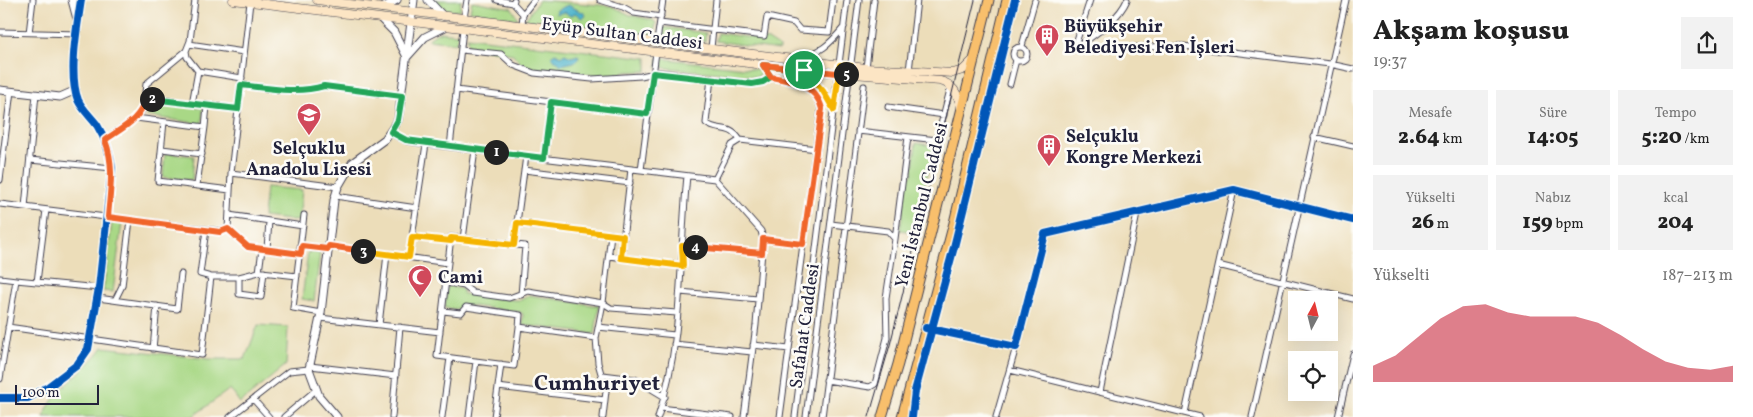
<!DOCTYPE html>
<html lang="tr">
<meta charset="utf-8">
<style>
body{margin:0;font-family:Vollkorn,serif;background:#f2f2f2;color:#222;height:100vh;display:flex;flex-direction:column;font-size:19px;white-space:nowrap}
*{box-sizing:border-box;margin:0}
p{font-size:16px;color:#767676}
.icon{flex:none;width:28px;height:28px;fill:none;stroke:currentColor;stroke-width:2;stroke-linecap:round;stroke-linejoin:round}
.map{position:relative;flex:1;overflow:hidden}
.side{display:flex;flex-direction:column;background:#fff;width:400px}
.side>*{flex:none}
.needle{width:32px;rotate:7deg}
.controls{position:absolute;left:1288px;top:291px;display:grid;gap:10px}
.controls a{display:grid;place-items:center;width:50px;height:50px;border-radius:0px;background:#fff;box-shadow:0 5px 20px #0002;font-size:25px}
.scale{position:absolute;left:15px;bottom:12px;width:84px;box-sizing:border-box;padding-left:5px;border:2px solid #22223b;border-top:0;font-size:14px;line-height:18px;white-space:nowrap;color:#22223b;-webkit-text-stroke:4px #fdfcf7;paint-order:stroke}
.pin{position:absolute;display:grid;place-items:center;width:42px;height:42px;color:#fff;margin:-21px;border:2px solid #fff;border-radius:50%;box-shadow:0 1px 5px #0007}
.km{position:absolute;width:25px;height:25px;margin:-12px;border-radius:50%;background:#222;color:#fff;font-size:14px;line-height:25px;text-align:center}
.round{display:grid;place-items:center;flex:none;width:52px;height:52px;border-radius:0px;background:#f2f2f2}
.overview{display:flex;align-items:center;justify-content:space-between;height:85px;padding:0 20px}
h1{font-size:28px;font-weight:800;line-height:38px}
.metrics{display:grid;grid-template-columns:repeat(3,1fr);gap:8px;height:85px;padding:5px 20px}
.metrics div{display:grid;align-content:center;border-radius:0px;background:#f2f2f2;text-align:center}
.metrics b{font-size:21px;font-weight:800}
.metrics small{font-size:14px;font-weight:400}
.metrics p{font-size:14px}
.chart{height:140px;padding:10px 20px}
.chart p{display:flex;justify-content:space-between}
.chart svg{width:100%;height:90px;margin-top:5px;fill:#d1495b;opacity:.7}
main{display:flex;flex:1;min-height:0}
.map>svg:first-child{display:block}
.green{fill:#a9d886;stroke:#667d60}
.water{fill:#4cb2cb;stroke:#376a83}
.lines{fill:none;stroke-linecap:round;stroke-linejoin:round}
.minor-casing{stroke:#403e4e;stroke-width:7}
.tertiary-casing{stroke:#403e4e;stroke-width:9}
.secondary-casing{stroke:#403e4e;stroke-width:9}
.trunk-casing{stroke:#403e4e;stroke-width:11}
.minor{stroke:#fff;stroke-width:5}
.tertiary{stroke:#fff;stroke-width:7}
.secondary{stroke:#fce5c4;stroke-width:8}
.trunk{stroke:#f8bf6c;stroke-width:9}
.tram{stroke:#22223b;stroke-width:1}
.cycleway-casing{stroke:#fdfcf7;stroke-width:11}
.cycleway{stroke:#0057b8;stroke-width:8}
.split-1-casing{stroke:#fff;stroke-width:10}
.split-2-casing{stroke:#fff;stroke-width:10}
.split-3-casing{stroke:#fff;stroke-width:10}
.split-4-casing{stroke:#fff;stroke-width:10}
.split-5-casing{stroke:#fff;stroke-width:10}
.split-6-casing{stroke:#fff;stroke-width:10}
.split-1{stroke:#22a559;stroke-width:6}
.split-2{stroke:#22a559;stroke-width:6}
.split-3{stroke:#f0652b;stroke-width:6}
.split-4{stroke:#f5b400;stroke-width:6}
.split-5{stroke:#f0652b;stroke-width:6}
.split-6{stroke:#f5b400;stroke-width:6}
.labels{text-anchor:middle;stroke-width:5;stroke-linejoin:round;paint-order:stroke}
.poi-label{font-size:18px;font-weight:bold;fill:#22223b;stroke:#fdfcf7;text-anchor:start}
.street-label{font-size:18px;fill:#22223b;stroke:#fdfcf7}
.district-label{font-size:22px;font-weight:bold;fill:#22223b;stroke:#fdfcf7}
</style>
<main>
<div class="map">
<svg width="1353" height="417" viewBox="0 0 1353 417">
<rect width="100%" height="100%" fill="#fdfcf7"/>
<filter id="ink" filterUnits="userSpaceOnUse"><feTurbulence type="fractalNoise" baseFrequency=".02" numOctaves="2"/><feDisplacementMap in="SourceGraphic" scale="10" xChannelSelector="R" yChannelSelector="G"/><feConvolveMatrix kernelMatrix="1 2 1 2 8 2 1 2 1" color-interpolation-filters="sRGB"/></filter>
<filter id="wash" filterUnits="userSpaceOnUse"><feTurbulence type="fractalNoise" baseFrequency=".0096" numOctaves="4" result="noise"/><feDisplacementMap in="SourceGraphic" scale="20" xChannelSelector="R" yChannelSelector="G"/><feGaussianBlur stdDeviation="1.12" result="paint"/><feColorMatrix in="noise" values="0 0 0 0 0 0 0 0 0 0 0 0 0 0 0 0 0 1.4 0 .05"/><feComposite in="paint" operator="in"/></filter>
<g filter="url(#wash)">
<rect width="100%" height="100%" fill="#ecddb9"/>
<path class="green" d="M432 0H461L460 11 446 10Z
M539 0 612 6 630 15 653 20 656 23 654 36 525 20Z
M472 1 512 8 518 19 470 11Z
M663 27 706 33 705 41 662 36Z
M439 32 458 34 456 43 427 40Z
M718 33 768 40 779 47V50L716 41Z
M467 37 647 58V71L624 72 610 77 527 67 520 63 513 54 468 47Z
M658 58 762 70 758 77 657 67Z
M148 101 203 108 202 124 147 116Z
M916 143 935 146 913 232 900 230 908 176 912 175Z
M165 153 194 156 192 180 163 177Z
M266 187 302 190 299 221 263 217Z
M112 222H122L113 292 103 291Z
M308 252 320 253 314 301 302 299Z
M447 286 462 289 463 294 514 300H521L529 295 599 306 595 334 522 325 523 314 520 312 465 305H462L461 310 445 308Z
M258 325 288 327 286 365 240 403 230 389 192 417H44C54 387 86 372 103 347L209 359H245Z"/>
<path class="water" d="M568 5 584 13 586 16 582 18 575 13 570 16 565 12 556 14 557 10Z
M555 53 562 56 565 54 571 57 578 55 579 58 574 62 561 65 551 56Z"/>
</g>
<g filter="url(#ink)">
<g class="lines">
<defs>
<path id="minor" d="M497 0 513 3 514 0
M600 0 623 7 634 13 661 17
M513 3 523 14 522 25
M523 14 534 0
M464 18 467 0
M660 23 764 36 767 17 794 23 800 30 829 32 833 0
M0 32 78 34
M29 33 33 0
M657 41 663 0
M189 44 244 52
M1022 46 1035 0
M1013 54a7 7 0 1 1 14 0a7 7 0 1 1-14 0Z
M711 48 716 0
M1074 49 1183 46 1330 64 1353 69
M1074 49 1090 0
M1075 49C1092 36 1118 21 1127 0
M461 50 501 54 513 65 534 73 592 79 641 76 659 72 752 84 763 82 771 77
M186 51 187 57 198 71 242 78
M797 58C820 54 830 44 844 27
M763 65 771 77C793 81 816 84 821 109L780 417
M866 68 874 0
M804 70 823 91 833 109
M909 71 917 0
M711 78 706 123C718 133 729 123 740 140
M1010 84 1016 60
M241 85C268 88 297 94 323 86L402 96
M456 90 647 114
M145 98 238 109
M192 104 198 71
M888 107 944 115
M136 118 205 127 207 106
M164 122 158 181 230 190
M858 131 937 140 951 86
M391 133 407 141 426 144 715 179
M1314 137 1353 146
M105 140 136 118 143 109 146 84 186 51 190 41 195 0
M450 147 463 29
M162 149 202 154
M544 158 551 102
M30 160 112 168
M524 170 630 183
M641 170 656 52
M231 173 250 2
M715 179 761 231 763 239 756 325 744 417
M715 179 732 145 740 140 817 149
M0 180 11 91
M197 185 205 127
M335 196 417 208
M0 204 220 231 228 229 231 173 338 187
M25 207 36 94
M229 215 303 226
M304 215 293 308 321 313
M517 223 623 236
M228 229 248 247 301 254
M611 234 603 303 611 308 677 313
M412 237 451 241
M463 239 475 150
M763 239 803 244
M895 239 908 137
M514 245 526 156
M302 246 328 249
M329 246 448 263
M682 246 762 253
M267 249 269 221
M609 256 683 266
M409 257 426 144
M621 258 631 169
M1218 265 1353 299
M262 272 297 276
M211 277H239L259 272 262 249
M239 277V294L261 297 264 272
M0 278 16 280
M37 282 46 210
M446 282 464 286 473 293 509 298 528 291 603 303 596 338
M680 292 758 299
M98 298 177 309 181 274
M115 300 122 286 130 220
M443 311 461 313 466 307 520 315 519 327 596 338 598 363 606 391 603 417
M320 318 440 332
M379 325 387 254
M8 327 202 355 211 277 200 274 206 230
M519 327 514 366 437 356 451 237 525 246 521 295
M598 327 675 335
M926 328 1016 347 1045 234 1234 190 1353 220
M674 344 752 352
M753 345 789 349
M153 349 157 306
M310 366 396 376
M1010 370 1200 417
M603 375 635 379 665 397
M0 379 16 280 99 288
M826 380 870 387 875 384 887 338 886 298 895 239 888 231 831 224
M498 387 605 400
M1100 392 1137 214
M253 399 269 417
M661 408 732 417
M1185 413 1234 190
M230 417 289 371 309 369
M284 417 317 389
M392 417 400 327
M442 417 450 358
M469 417 476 361
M494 417 501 364
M658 417C684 340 679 256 687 176
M795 417 847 0
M806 417 859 0
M822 417 864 86
M996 417 1016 347
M1252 417 1346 0
M1338 417 1353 354"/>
<path id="tertiary" d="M72 0 77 19
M428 0 443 16
M382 8 397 0
M381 19 394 32 407 57 425 37 445 27
M0 90 60 97 76 90
M0 398H28L48 387 77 365 88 349 99 288 112 168C110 152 105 138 97 125 91 117 82 109 78 100 68 75 77 27 81 0
M337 417 319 396 309 369 321 313 334 200 338 187 352 163 385 139 398 120 414 0"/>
<path id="secondary" d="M233 0 804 70 940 81C954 84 959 96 961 109
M317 0 866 68 953 73 963 70 974 59"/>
<path id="trunk" d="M882 417 898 364 989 0
M902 417 954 223 1007 0"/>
</defs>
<use href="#minor" class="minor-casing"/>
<use href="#tertiary" class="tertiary-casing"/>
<use href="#secondary" class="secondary-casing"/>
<use href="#trunk" class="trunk-casing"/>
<use href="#minor" class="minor"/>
<use href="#tertiary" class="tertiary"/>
<use href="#secondary" class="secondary"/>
<use href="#trunk" class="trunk"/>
<path class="tram" d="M869 417 890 345 975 0"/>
<defs>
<path id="cycleway" d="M926 328 1016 347 1045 234 1234 190 1353 220
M0 398H28L48 387 77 365 88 349 99 288 112 168C110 152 105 138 97 125 91 117 82 109 78 100 68 75 77 27 81 0
M912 417 915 391 954 247 1015 0"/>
</defs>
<use href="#cycleway" class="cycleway-casing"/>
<use href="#cycleway" class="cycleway"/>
</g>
</g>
<g class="lines" filter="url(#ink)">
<defs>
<path id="split-1" d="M496 152 544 158 551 102 647 114 653 73 752 84 763 82 771 77 763 65 804 70"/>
<path id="split-2" d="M152 99 238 109 241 85C268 88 297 94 324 86L402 96 398 120 391 132 406 140 496 152"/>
<path id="split-3" d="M152 99 145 98C142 119 122 128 105 140 115 166 110 191 108 217L220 232 228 229 248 247 301 254 302 246 328 249 329 246 363 251"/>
<path id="split-4" d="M363 251 409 257 412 237 451 241V238L514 245 517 223 623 236 621 258 683 266 682 246 695 247"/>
<path id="split-5" d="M695 247 762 253 763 239 803 244 822 109C816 84 793 81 771 77L763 65 846 74"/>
<path id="split-6" d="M804 70 823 91 834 110 840 65 851 66 850 74H846"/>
</defs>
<use href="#split-1" class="split-1-casing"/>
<use href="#split-2" class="split-2-casing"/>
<use href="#split-3" class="split-3-casing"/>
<use href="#split-4" class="split-4-casing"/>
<use href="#split-5" class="split-5-casing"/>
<use href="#split-6" class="split-6-casing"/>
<use href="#split-1" class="split-1"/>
<use href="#split-2" class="split-2"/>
<use href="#split-3" class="split-3"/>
<use href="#split-4" class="split-4"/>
<use href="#split-5" class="split-5"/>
<use href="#split-6" class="split-6"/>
</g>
<defs>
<symbol id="building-pin" viewBox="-11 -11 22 30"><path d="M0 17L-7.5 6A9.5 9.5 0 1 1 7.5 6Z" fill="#d1495b" stroke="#fdfcf7"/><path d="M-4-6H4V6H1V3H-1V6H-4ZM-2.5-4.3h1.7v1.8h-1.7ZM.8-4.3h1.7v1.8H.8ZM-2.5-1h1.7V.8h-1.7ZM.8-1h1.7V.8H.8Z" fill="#fff"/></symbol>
<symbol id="school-pin" viewBox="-11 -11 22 30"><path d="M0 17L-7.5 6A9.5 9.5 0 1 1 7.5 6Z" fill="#d1495b" stroke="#fdfcf7"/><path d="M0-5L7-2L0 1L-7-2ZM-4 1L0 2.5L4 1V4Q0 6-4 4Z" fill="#fff"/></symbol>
<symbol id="mosque-pin" viewBox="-11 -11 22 30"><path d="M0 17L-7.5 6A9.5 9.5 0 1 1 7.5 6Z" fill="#d1495b" stroke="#fdfcf7"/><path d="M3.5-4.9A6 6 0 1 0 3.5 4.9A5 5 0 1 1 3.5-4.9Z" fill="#fff"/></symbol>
</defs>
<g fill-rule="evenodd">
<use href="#building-pin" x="1033" y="22" width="28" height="38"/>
<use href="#school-pin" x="295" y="101" width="28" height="38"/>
<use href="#building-pin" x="1035" y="132" width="28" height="38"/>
<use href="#mosque-pin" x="406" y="263" width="28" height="38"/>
</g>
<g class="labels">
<g class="poi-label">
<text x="1064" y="32">Büyükşehir<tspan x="1064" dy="21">Belediyesi Fen İşleri</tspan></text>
<text x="1066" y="142">Selçuklu<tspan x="1066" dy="21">Kongre Merkezi</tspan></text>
<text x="309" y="154" text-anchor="middle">Selçuklu<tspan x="309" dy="21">Anadolu Lisesi</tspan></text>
<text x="438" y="283">Cami</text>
</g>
<g class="street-label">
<text transform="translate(622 33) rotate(7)" y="6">Eyüp Sultan Caddesi</text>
<text transform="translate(921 205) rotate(-76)" y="6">Yeni İstanbul Caddesi</text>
<text transform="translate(804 326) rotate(-82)" y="6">Safahat Caddesi</text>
</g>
<g class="district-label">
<text x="597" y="390">Cumhuriyet</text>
</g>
</g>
</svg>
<div class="controls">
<a><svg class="needle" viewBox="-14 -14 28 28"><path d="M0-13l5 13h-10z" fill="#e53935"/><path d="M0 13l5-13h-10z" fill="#767676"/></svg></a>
<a><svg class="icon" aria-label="locate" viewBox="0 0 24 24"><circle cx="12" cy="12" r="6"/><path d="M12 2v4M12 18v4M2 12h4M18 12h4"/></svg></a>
</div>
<div class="scale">100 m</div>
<div class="pin" style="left:804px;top:70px;background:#1e9e55"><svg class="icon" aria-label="arrive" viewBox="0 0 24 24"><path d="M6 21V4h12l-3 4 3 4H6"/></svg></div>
<b class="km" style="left:496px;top:152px">1</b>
<b class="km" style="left:152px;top:99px">2</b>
<b class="km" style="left:363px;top:251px">3</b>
<b class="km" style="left:695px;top:247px">4</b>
<b class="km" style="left:846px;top:74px">5</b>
</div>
<section class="side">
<div class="overview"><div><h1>Akşam koşusu</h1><p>19:37</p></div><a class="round"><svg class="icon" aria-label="share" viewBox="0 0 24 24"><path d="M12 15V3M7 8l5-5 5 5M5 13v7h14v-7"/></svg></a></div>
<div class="metrics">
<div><p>Mesafe</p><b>2.64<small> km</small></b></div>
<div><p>Süre</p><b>14:05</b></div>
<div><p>Tempo</p><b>5:20<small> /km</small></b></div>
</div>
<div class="metrics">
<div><p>Yükselti</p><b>26<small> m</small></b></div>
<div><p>Nabız</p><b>159<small> bpm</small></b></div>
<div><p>kcal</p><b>204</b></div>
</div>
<div class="chart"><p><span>Yükselti</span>187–213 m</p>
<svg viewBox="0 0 160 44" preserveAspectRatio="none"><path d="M0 44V36L10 31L20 22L30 13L40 7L50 6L60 10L70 12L80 12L90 12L100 15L110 21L120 28L130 34L140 37L150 38L160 36V44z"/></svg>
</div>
</section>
</main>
